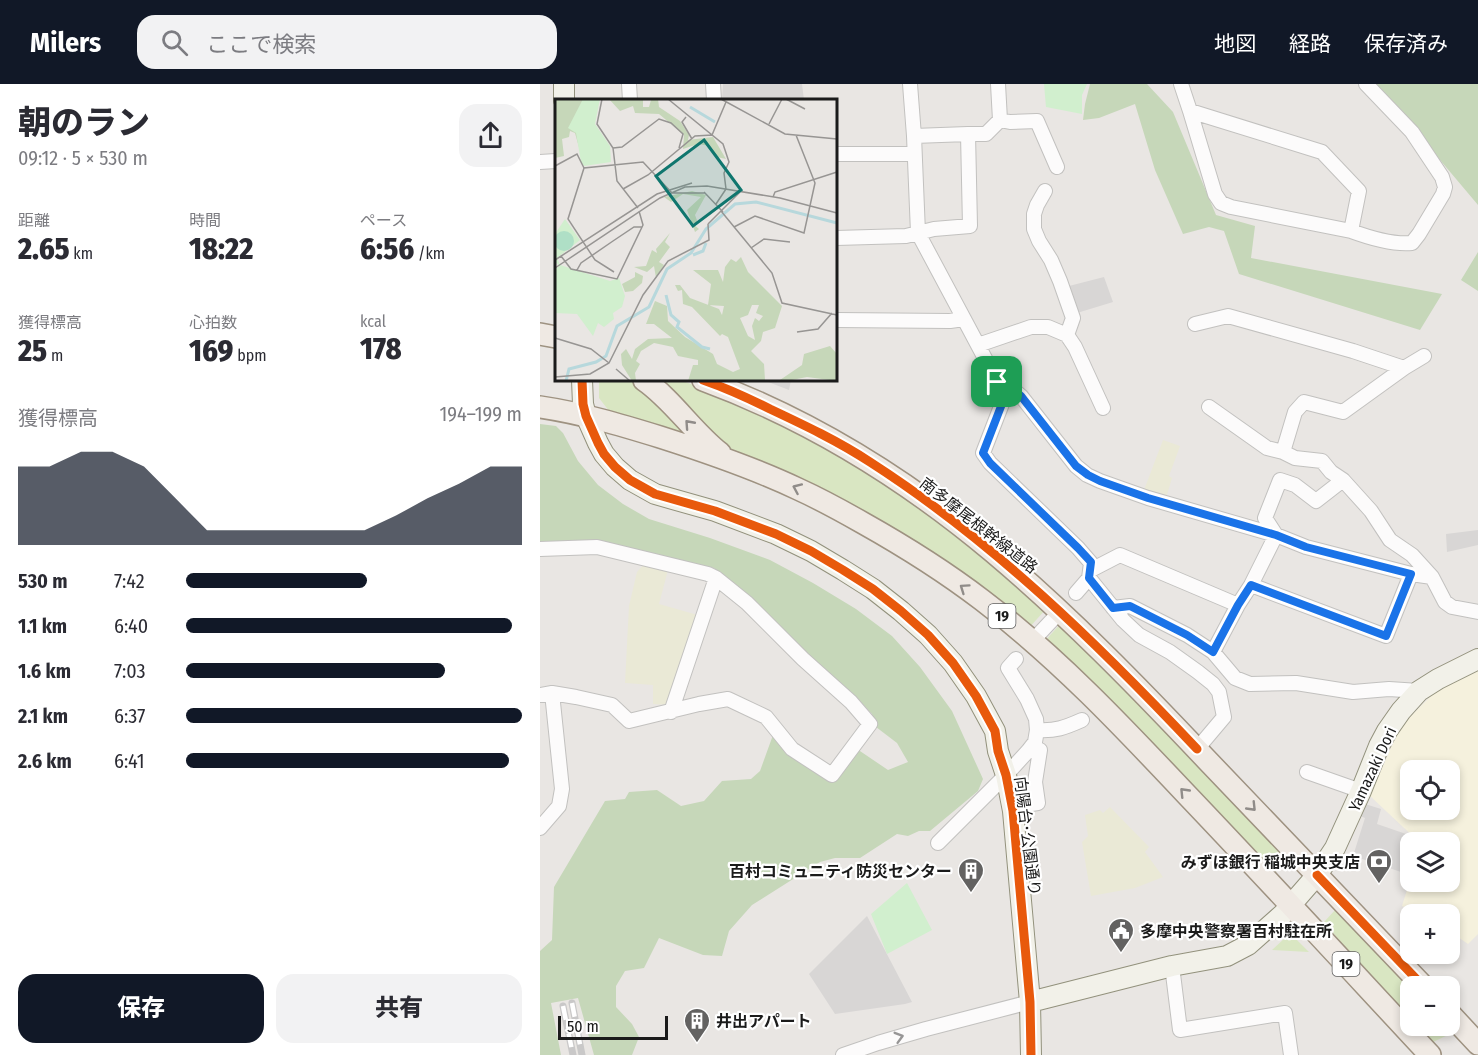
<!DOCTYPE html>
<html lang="ja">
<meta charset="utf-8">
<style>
body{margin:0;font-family:"Fira Sans Condensed","Noto Sans JP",sans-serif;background:#f2f2f3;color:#2b2b33;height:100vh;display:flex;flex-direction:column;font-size:22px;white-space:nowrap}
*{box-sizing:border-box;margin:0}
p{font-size:20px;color:#7c7c81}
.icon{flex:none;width:33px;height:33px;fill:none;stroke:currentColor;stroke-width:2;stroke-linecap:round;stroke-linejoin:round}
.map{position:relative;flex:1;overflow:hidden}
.panel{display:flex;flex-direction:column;background:#fff;width:540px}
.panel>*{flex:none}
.buttons{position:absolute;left:860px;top:676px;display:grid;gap:12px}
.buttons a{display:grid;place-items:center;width:60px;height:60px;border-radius:12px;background:#fff;box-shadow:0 3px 9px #0003;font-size:30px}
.scale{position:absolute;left:18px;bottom:15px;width:110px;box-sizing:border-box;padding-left:6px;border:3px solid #1b1b1b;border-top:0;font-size:16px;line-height:21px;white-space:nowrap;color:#1b1b1b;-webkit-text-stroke:4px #fff;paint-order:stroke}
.pin{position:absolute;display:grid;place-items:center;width:51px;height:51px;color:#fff;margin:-26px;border-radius:12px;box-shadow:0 3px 9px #0006}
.round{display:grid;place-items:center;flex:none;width:63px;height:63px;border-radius:18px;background:#f2f2f3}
.head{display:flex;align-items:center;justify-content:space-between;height:102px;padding:0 18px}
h1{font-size:33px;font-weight:800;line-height:45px}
.figures{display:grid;grid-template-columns:repeat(3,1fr);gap:9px;height:102px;padding:6px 18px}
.figures div{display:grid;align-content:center}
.figures b{font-size:30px;font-weight:800}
.figures small{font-size:16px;font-weight:400}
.figures p{font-size:16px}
.chart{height:168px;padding:12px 18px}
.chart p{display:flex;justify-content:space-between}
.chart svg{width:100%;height:108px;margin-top:6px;fill:#111827;opacity:.7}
.action{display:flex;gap:12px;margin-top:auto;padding:12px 18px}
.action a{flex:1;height:69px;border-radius:18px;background:#111827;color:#fff;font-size:24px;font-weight:800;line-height:69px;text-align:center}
.action a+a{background:#f2f2f3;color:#2b2b33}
ul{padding:0 18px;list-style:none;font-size:20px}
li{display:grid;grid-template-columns:96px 72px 1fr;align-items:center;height:45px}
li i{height:15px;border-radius:8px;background:#111827}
header{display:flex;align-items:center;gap:36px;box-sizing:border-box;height:84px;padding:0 30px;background:#111827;color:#fff}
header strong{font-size:28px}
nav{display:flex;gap:33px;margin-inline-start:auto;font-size:21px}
.search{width:420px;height:54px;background:#f2f2f3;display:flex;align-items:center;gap:15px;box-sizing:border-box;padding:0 21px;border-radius:18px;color:#7c7c81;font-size:22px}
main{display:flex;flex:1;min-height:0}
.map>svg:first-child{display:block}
.residential{fill:#d8d6d5}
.education{fill:#f5f1dd;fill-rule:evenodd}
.farmland{fill:#eae9d6}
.grass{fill:#d9e6c2}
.forest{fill:#c6d7b9}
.park{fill:#d1efce}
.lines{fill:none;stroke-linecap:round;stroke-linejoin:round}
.street-casing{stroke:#c2c1bf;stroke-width:16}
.secondary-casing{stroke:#92917c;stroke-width:22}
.primary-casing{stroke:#9e9281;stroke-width:24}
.street{stroke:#fcfbfb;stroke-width:14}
.secondary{stroke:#f2f1e9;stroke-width:20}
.primary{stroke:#efe9e3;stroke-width:21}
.rail-casing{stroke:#c9c8c8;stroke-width:7}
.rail{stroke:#fff;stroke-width:4.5;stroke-dasharray:14;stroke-linecap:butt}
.cycleway-casing{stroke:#fff;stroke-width:13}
.cycleway{stroke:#e8590c;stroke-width:9}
.oneway{stroke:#908c89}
.oneway2{stroke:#979696}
.route-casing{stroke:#fff;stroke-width:12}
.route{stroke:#1a73e8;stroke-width:8}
.labels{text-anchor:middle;stroke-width:4.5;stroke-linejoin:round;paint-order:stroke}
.shield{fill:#fff;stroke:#5f5f5f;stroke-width:1.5}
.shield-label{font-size:15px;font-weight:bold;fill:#1b1b1b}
.street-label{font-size:16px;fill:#1b1b1b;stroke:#fff}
.poi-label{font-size:16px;font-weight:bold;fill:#1b1b1b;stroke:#fff;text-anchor:end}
.inset-river{fill:none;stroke:#b7d8dc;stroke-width:3}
.inset-road{fill:none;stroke:#979593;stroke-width:1.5}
.view{fill:#0f766e;fill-opacity:0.15;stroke:#0f766e;stroke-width:3}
.inset-edge{fill:none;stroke:#1b1b1b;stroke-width:3}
</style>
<header>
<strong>Milers</strong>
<div class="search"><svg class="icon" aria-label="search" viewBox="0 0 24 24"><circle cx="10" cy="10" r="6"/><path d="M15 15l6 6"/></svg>ここで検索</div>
<nav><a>地図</a><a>経路</a><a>保存済み</a></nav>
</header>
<main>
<section class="panel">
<div class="head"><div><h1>朝のラン</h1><p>09:12 · 5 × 530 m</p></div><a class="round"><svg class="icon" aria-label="share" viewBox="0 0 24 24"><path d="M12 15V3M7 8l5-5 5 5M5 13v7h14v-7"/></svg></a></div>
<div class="figures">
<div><p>距離</p><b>2.65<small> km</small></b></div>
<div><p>時間</p><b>18:22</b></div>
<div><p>ペース</p><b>6:56<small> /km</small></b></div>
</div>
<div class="figures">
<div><p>獲得標高</p><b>25<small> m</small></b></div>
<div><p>心拍数</p><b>169<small> bpm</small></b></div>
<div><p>kcal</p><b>178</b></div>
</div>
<div class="chart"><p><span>獲得標高</span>194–199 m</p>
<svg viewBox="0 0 160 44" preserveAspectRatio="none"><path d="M0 44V12L10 12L20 6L30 6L40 12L50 25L60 38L70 38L80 38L90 38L100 38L110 38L120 32L130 25L140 19L150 12L160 12V44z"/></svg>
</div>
<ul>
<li><b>530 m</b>7:42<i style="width:54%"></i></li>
<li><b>1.1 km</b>6:40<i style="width:97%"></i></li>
<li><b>1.6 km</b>7:03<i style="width:77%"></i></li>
<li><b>2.1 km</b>6:37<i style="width:100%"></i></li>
<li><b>2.6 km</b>6:41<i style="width:96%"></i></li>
</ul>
<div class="action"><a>保存</a><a>共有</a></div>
</section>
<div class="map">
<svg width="938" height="971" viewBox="0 0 938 971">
<rect width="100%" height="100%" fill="#e9e6e3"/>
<path class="residential" d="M183 0H262L264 16H182Z
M564 193 573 218 537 229 529 202Z
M223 296H251L249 306Z
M938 446V461L907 468 906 450Z
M822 719 841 725 837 740 866 750 862 763 870 766V780L867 790 813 772 825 734 818 731Z
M327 832 372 918 365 920 295 930 269 890Z"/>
<path class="education" d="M938 587V850L928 860 909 847V831H882L862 822 870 796V798H909V759H880L830 712 856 652 870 633 894 609ZM870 687H909V726H870Z"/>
<path class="farmland" d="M623 356 640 362 629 392 632 394 626 414 604 406Z
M104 480 128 486 119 520 161 532 132 621 113 620V601L85 599 89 522 97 488Z
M570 723 609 763 605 768 623 793 595 804 551 812 542 758 548 752 545 731 560 726 563 729Z"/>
<path class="grass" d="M59 296H90L104 305 149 354 73 332 59 314Z
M113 296H140L176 309 258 346 348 398 436 463 506 525 488 545 182 362Z
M522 538 648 664 701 728 748 776 732 791 504 558Z
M796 825 843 872 870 907V939L784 838Z
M746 853 755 854 769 868 732 866Z
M873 942H903L910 950 889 960Z"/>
<path class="forest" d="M550 0H607L633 28 676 131 715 142 711 174 902 210 880 246 699 190 684 147 669 143 643 150 615 86 595 20 559 34 543 36 545 20Z
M836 0H938V121Z
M938 168V207L921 196Z
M0 340 16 342 23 349 38 377 58 401 83 420 109 435 170 454 230 476 273 499 316 525 352 552 380 583 412 627 443 695 438 707 390 747H379L368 752 357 750 320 774H295L280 778 212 821 189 847 182 872 163 871 119 854 104 884 85 887 76 902V923L92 940 99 953 92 971H54L38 914 11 919 21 971H0V867L12 856 14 803 65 717 85 715 89 708 117 706 141 722 164 717 182 697 211 695 220 687 233 651 249 671 292 698 317 665 348 686 368 678 357 659 336 643 332 630 317 614 267 570 214 517 174 484 58 457 0 459Z"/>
<path class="park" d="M504 0H547L542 11V30L506 23Z
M367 799 392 846 347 870 331 830Z"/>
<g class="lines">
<defs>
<path id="street" d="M89 0 90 16
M173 0 174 16
M370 0 374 52 378 149 424 235
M458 0 460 36
M641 0 650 27 675 110 681 119 691 123 811 147C830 154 852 161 872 159L879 150 903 110 905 103 902 93 872 48 826 0
M650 27 782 68 819 107 811 147
M374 52 428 50
M296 70H374
M0 78 16 77
M505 107 497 121 494 130V145L499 157 511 176 520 197 533 234 527 251 535 263 563 324
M296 154 366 152 394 145 430 142 428 50H446L460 36 470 38 497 37 517 83
M296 236 410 237 424 235 465 312 443 369 450 379 538 464 551 479 549 494 536 509
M438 261 491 243H508L527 251
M864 284 884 272
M457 298 468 301 481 312 536 382 547 391 560 397 608 414 736 451 766 463 871 490 892 493
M669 323 727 364 743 368
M803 396 831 427 850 456 872 471 892 493 905 518 912 523 938 528
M0 465 57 463 168 490 176 494 207 519 263 575 311 618 330 640 292 691 252 665 226 633 188 615 159 620 89 637 72 621 36 613 12 609 0 611
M551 486 580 471 698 521 711 501 736 451 725 434 740 396 755 401 776 417 803 396 791 388 782 377 755 374 743 368 755 328 764 318 803 328 864 284 813 267 688 232 655 240
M549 494 583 536 599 551 630 568 658 588 673 600 679 608 684 633 657 665
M711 501 846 552 871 490
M573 524 590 522 647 551 673 568 695 594 710 600 756 599 813 608 849 605 879 607
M498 551 514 534
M673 568 698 521
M131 628 176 494
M497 646C516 647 524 644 542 636
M767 688 821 707
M472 723 498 719 495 698 500 666 491 663
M0 744 19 722 22 705 12 609
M398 759 466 691 488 667 495 658 497 646 496 635 487 615 468 584 476 575
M632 882 640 946 745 929 751 971
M303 971 338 959 386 945 490 918"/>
<path id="secondary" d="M24 0V16
M42 296 43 320 46 332 58 359 64 370 75 383 90 396 115 410 175 427 236 450 271 467 303 486 333 505 361 527 388 551 413 579 436 612 455 647 458 667 466 691 473 727 490 918 491 971
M490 918 632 882 687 872 708 861 743 830 777 791 795 764 821 707 839 662 847 647 861 627 879 607 898 595 938 575"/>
<path id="primary" d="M0 250 16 253
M104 296C133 316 152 347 180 369
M163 296C269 335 367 396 453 468 529 532 598 603 666 675 739 751 811 827 884 903
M0 323C41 329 81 341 120 353 167 368 214 384 258 405 280 415 302 427 323 439 364 462 404 487 442 516 517 573 582 642 647 711 729 797 809 884 890 971
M909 929 938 960"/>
</defs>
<use href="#street" class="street-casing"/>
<use href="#secondary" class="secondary-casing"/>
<use href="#primary" class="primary-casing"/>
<use href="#street" class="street"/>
<use href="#secondary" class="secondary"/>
<use href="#primary" class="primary"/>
<defs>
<path id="rail" d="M32 919 42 971
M23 922 33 971"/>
</defs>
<use href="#rail" class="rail-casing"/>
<use href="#rail" class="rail"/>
<defs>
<path id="cycleway" d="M42 296 43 320 46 332 58 359 64 370 75 383 90 396 115 410 175 427 236 450 271 467 303 486 333 505 361 527 388 551 413 579 436 612 455 647 458 667 466 691 473 727 490 918 491 971
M163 296C186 304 208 314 230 325 264 341 298 357 330 378 453 457 558 560 657 665
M777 791 884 903"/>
</defs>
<use href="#cycleway" class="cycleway-casing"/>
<use href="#cycleway" class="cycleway"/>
</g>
<defs><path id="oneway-chevron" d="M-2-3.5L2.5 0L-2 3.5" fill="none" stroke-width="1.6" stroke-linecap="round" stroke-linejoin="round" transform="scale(1.5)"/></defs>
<g class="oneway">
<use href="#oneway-chevron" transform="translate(149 340) rotate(-132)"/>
<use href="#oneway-chevron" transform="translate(257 404) rotate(-156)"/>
<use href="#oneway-chevron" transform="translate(424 504) rotate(-145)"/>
<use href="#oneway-chevron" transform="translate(644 708) rotate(-134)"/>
<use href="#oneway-chevron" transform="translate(712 723) rotate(46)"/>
</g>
<use class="oneway2" href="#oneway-chevron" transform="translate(359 953) rotate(-16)"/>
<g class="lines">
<defs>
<path id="route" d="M457 298 468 301 481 312 536 382 548 391 560 397 608 414 736 451 766 463 871 490 846 552 711 501 698 521 673 568 647 551 590 522 573 524 549 494 551 478 538 464 450 379 443 369 465 312Z"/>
</defs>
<use href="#route" class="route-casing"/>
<use href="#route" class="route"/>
</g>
<defs>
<symbol id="bank-pin" viewBox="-11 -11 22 30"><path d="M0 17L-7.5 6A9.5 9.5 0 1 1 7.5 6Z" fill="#636261" stroke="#fff"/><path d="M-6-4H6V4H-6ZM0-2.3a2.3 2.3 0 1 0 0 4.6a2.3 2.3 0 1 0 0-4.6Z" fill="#fff"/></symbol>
<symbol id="building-pin" viewBox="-11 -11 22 30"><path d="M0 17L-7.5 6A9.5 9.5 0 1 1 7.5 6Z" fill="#636261" stroke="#fff"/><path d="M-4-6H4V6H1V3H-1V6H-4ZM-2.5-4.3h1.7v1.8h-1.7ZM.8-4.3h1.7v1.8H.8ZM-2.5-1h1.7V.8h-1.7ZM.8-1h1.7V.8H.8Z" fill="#fff"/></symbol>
<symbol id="civic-pin" viewBox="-11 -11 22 30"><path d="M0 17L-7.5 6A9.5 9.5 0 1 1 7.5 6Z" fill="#636261" stroke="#fff"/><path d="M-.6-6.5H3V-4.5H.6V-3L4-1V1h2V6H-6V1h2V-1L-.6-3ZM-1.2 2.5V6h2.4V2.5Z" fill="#fff"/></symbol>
</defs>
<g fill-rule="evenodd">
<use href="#bank-pin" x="824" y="763" width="30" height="40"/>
<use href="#building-pin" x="416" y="772" width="30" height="40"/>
<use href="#civic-pin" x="566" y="832" width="30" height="40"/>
<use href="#building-pin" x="142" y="922" width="30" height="40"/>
</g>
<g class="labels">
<g class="shield">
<rect x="448.5" y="520" width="27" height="24" rx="4.5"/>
<rect x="792.5" y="868" width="27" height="24" rx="4.5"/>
</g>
<g class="shield-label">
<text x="462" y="537">19</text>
<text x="806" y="885">19</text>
</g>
<g class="street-label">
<text transform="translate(439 441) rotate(38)" y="6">南多摩尾根幹線道路</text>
<text transform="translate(832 685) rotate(-65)" y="6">Yamazaki Dori</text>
<text transform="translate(488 752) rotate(83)" y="6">向陽台･公園通り</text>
</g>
<g class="poi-label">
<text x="820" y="784">みずほ銀行 稲城中央支店</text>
<text x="412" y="793">百村コミュニティ防災センター</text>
<text x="600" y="853" text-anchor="start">多摩中央警察署百村駐在所</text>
<text x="176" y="943" text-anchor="start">井出アパート</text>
</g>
</g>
<g transform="translate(15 15)">
<rect width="282" height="282" fill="#e9e6e3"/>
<path d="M0 0H30L32 61 27 59 20 34 15 32 14 38 7 40 9 57 0 59ZM54 0H88V8H94L96 1 103 0 104 8 125 22 134 36 133 41 158 38 171 60 162 58 155 47 143 45 128 50 129 36 104 15 80 14 78 7 65 12ZM137 92 151 96 140 116 143 124H137L144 130 140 133 132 111 146 98 128 95 116 103 109 98ZM115 134 110 143 115 148 104 163 109 166 101 179 99 167 92 173 79 168 91 167 97 151 102 154 101 150ZM186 158 193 173 227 207 220 229 208 233 206 242 196 252 209 265 210 281H225L247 266 249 255 275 247 282 255V282L252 278 232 282H133L138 266H143V261L123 257 118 248 99 244 86 252 81 262 85 265 80 274 81 282H77L67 266 66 255 71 250 77 260 80 250 93 240 117 239 99 225H91L100 202 112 207 113 222 130 238 158 255 162 265 178 273 185 270 173 238 167 235 165 237 137 208 128 205 127 191 123 192 120 186H125L135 199 164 210 167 216 169 207 153 206 156 185 138 171H163L168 183 170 168 176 160 181 163ZM197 206H204L201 214 208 217 204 222 200 219 197 227 200 241 193 237 185 219 193 216ZM80 173 88 177 87 184 78 192 70 193 67 185 80 178Z" fill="#c6d7b9" fill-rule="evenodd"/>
<path d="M28 0H45L40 25 55 47 56 63 29 67 26 63 21 34 13 29ZM10 120 25 141 2 159 5 166 55 182 64 179 70 197 67 208 58 214 59 220 49 228 43 224 38 237 22 215 0 214V170L4 167 0 162V135Z" fill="#d1efce"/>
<path d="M-1 142a10 10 0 1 1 20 0a10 10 0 1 1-20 0Z" fill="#afdfc6"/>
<path class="inset-river" d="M135 8 160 23M138 156 148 152 151 144M111 196 116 216 124 223 122 228 147 248 155 250M11 282 14 270 41 263 51 257 62 227 94 208 112 170 136 154 151 130 180 105 201 103 282 124"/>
<path class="inset-road" d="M47 0 42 25 58 49 62 82 83 109M113 0 168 45 174 63 169 74 171 90 161 105M166 0 230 35 282 40M231 0 250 10M131 18 127 23 137 40M214 25 227 0M58 49 67 48 104 20 116 24 128 35 124 49M0 67 22 55 29 69M68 90 93 76 140 37 157 36 171 3M149 93 168 113M218 98 220 93 282 73M166 112 217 174 227 204 282 216M153 125 186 92M179 128 200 117 249 134 260 84 241 36M196 149 209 140 235 143M6 157 16 170 62 180 88 126 84 112M0 161 102 95 137 84M0 169 105 99 130 88 152 87 225 99 282 114M22 171 26 164 58 142 79 128H87M59 173 40 161 13 120 29 69 88 63 117 94H150M0 188V206M242 233 263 230 277 214M0 239 36 250 54 264M61 270 75 282M0 278 35 275 54 264 88 196 113 162 154 141 153 125"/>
<path class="view" d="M149 41 186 91 138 127 101 77Z"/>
<rect width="282" height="282" class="inset-edge"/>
</g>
</svg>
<div class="buttons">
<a><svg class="icon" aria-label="locate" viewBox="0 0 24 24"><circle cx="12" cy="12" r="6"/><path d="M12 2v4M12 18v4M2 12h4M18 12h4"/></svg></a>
<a><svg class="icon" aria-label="layers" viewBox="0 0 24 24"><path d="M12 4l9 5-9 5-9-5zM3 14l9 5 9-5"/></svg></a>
<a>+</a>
<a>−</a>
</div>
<div class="scale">50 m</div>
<div class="pin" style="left:457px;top:298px;background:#1e9e55"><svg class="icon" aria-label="arrive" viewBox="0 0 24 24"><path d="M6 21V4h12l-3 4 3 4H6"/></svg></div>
</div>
</main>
